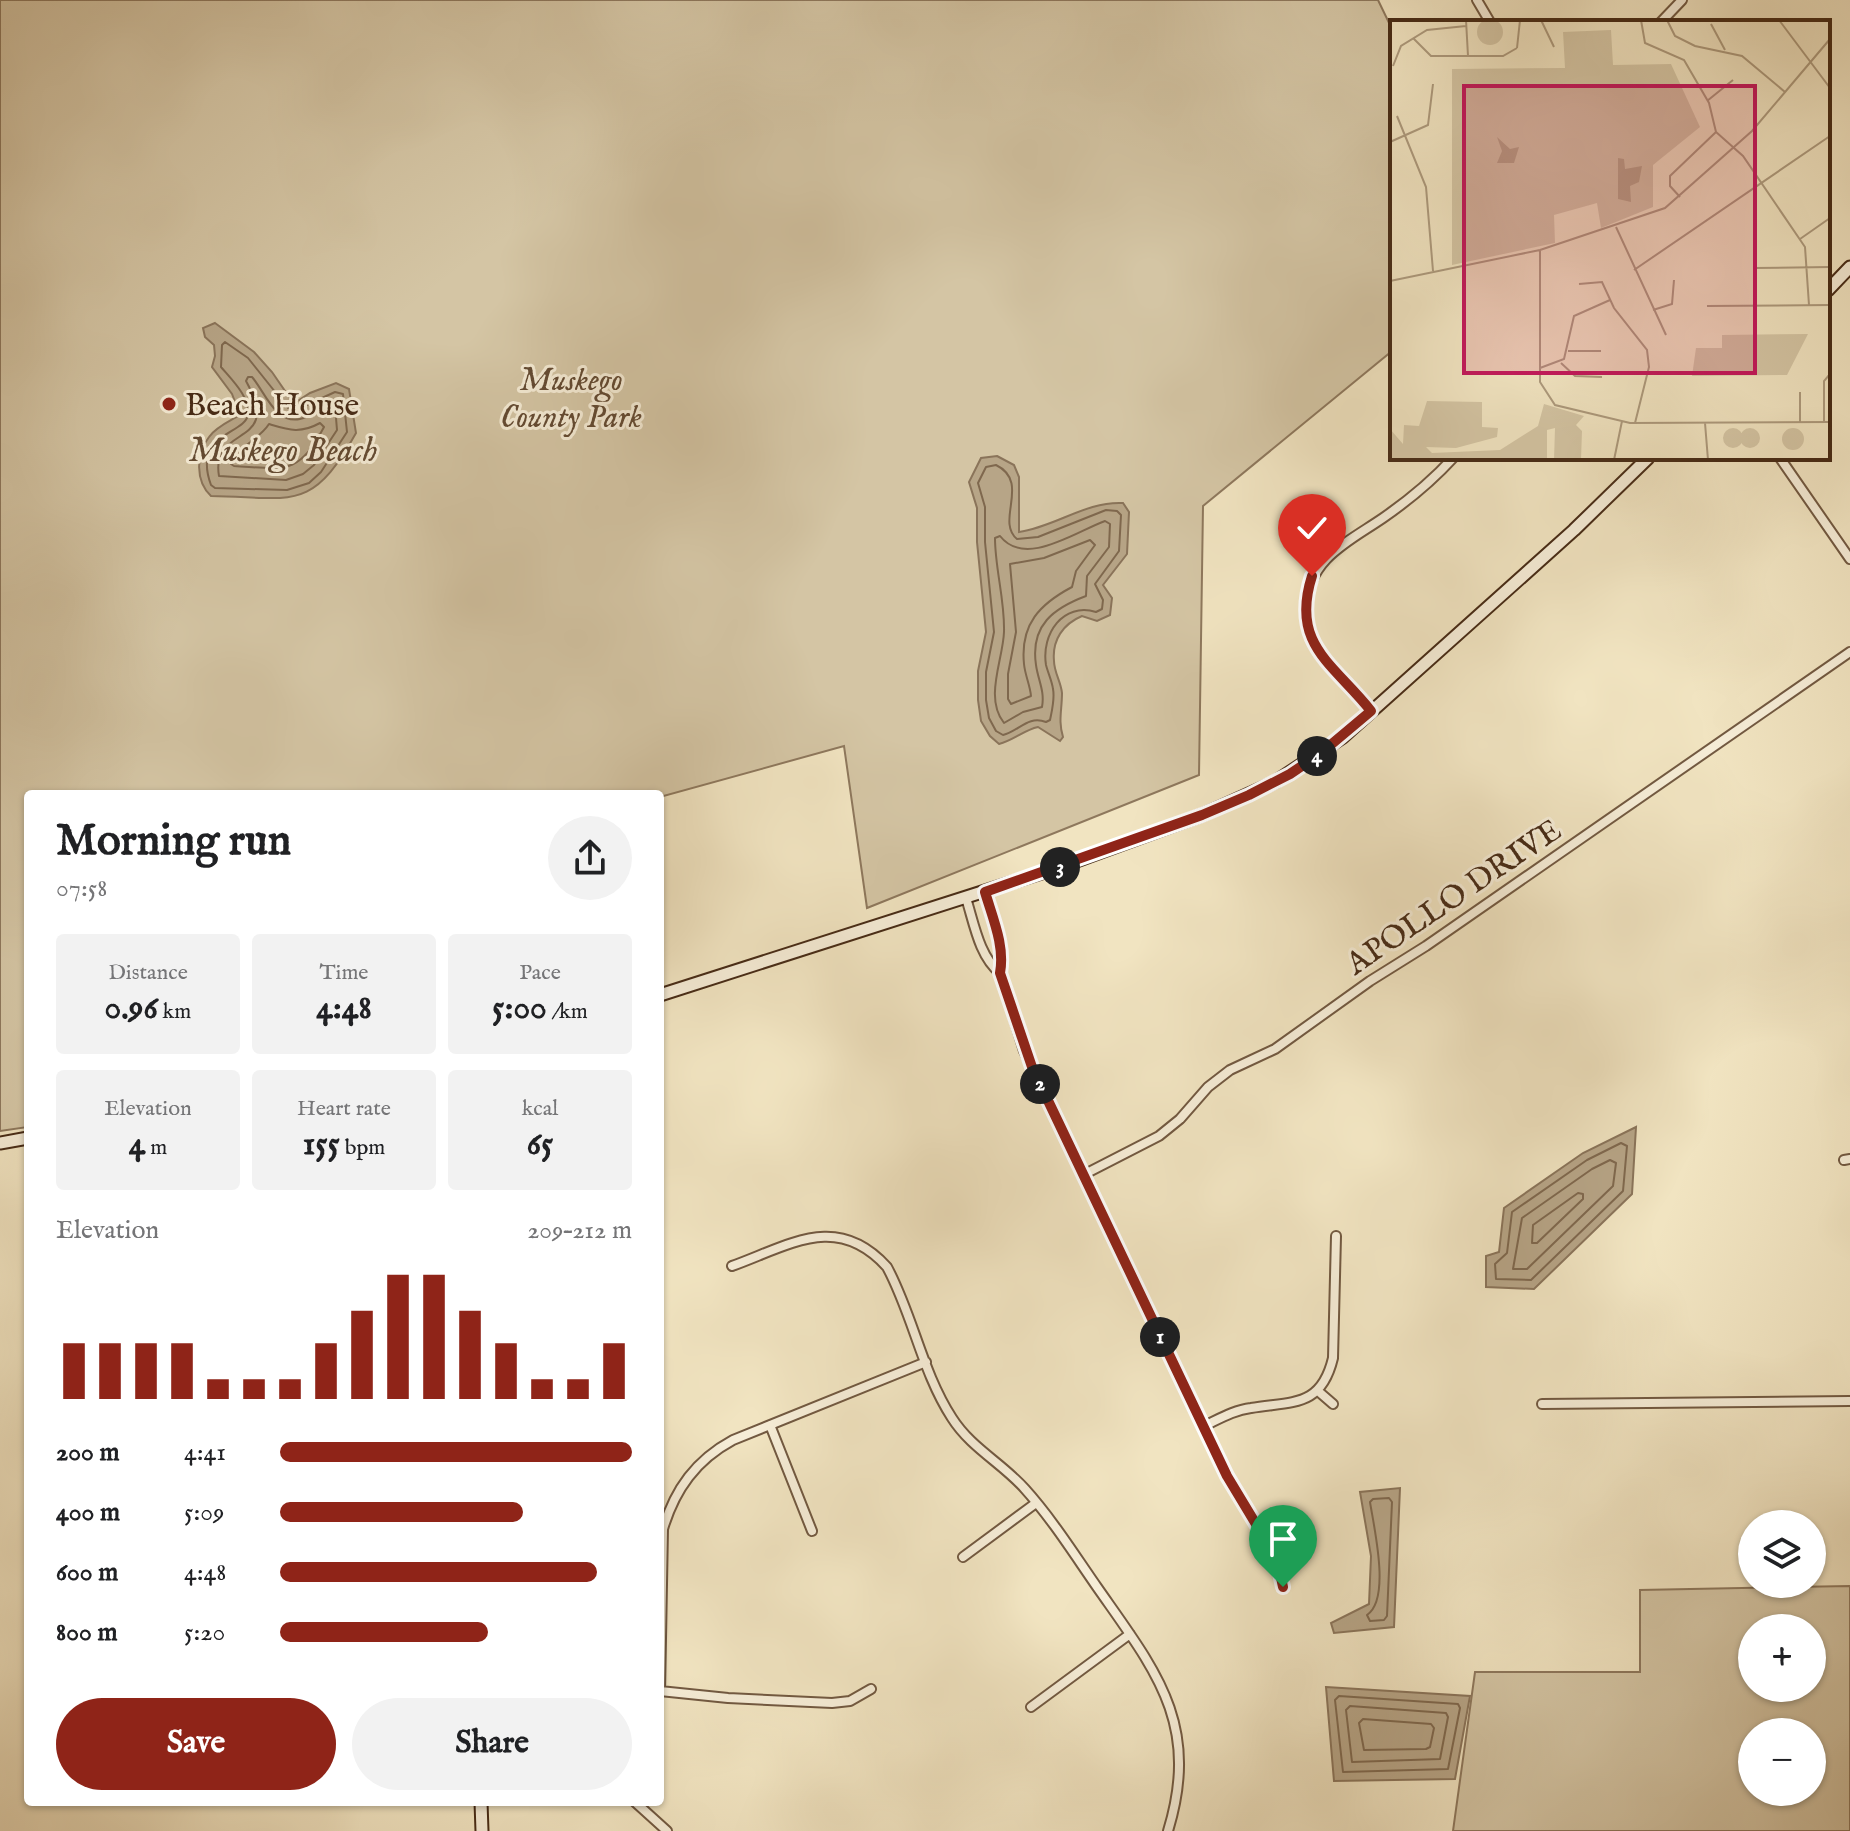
<!DOCTYPE html>
<meta charset="utf-8">
<style>
body{margin:0;font-family:"IM FELL English",serif;background:#f2f2f2;color:#202124;height:100vh;display:flex;flex-direction:column;font-size:30px;white-space:nowrap}
*{box-sizing:border-box;margin:0}
p{font-size:26px;color:#757577}
.icon{flex:none;width:44px;height:44px;fill:none;stroke:currentColor;stroke-width:2;stroke-linecap:round;stroke-linejoin:round}
.map{position:relative;flex:1;overflow:hidden}
.side{position:absolute;left:24px;top:790px;width:640px;height:1016px;display:flex;flex-direction:column;background:#fff;border-radius:8px;box-shadow:0 2px 6px #0004}
.side>*{flex:none}
.tools{position:absolute;left:1738px;top:1510px;display:grid;gap:16px}
.tools a{display:grid;place-items:center;width:88px;height:88px;border-radius:50%;background:#fff;box-shadow:0 2px 6px #0004;font-size:40px}
.pin{position:absolute;display:grid;place-items:center;width:68px;height:68px;color:#fff;margin:-82px -34px;border-radius:50% 50% 50% 0;rotate:-45deg;box-shadow:0 0 8px #0007}
.pin .icon{rotate:45deg}
.km{position:absolute;width:40px;height:40px;margin:-20px;border-radius:50%;background:#222;color:#fff;font-size:22px;line-height:40px;text-align:center}
.round{display:grid;place-items:center;flex:none;width:84px;height:84px;border-radius:42px;background:#f2f2f2}
.headline{display:flex;align-items:center;justify-content:space-between;height:136px;padding:0 32px}
h1{font-size:44px;font-weight:700;line-height:60px}
.metrics{display:grid;grid-template-columns:repeat(3,1fr);gap:12px;height:136px;padding:8px 32px}
.metrics div{display:grid;align-content:center;border-radius:8px;background:#f2f2f2;text-align:center}
.metrics b{font-size:34px;font-weight:700}
.metrics small{font-size:22px;font-weight:400}
.metrics p{font-size:22px}
.chart{height:224px;padding:16px 32px}
.chart p{display:flex;justify-content:space-between}
.chart svg{width:100%;height:144px;margin-top:8px;stroke:#8f2418;stroke-width:6}
.primary-button{display:flex;gap:16px;margin-top:auto;padding:16px 32px}
.primary-button a{flex:1;height:92px;border-radius:48px;background:#8f2418;color:#fff;font-size:32px;font-weight:700;line-height:92px;text-align:center}
.primary-button a+a{background:#f2f2f2;color:#202124}
ul{padding:0 32px;list-style:none;font-size:26px}
li{display:grid;grid-template-columns:128px 96px 1fr;align-items:center;height:60px}
li i{height:20px;border-radius:10px;background:#8f2418}
.map>svg:first-child{display:block}
.green{fill:#d4c5a4;stroke:#8e785d;stroke-width:2;fill-rule:evenodd}
.water{fill:#b7a587;stroke:#8a745a;stroke-width:2}
.lines{fill:none;stroke-linecap:round;stroke-linejoin:round}
.shore{stroke:#7f684e;stroke-width:2}
.street-casing{stroke:#725941;stroke-width:12}
.secondary-casing{stroke:#472b16;stroke-width:15}
.street{stroke:#f6edd7;stroke-width:8}
.secondary{stroke:#f6edd7;stroke-width:11}
.route-casing{stroke:#fff;stroke-width:16}
.route{stroke:#8f2418;stroke-width:10}
.poi-dot{fill:#8f2418;stroke:#f6edd7;stroke-width:3}
.labels{text-anchor:middle;stroke-width:6;stroke-linejoin:round;paint-order:stroke}
.park-label{font-size:32px;font-style:italic;fill:#634a32;stroke:#f6edd7}
.poi-label{font-size:32px;fill:#472b16;stroke:#f6edd7;text-anchor:start}
.street-label{font-size:32px;fill:#472b16;stroke:#f6edd7}
.water-label{font-size:34px;font-style:italic;fill:#634a32;stroke:#f6edd7}
.inset-road{fill:none;stroke:#ad9a7d;stroke-width:2}
.view{fill:#c2185b;fill-opacity:0.15;stroke:#c2185b;stroke-width:4}
.inset-edge{fill:none;stroke:#472b16;stroke-width:4}
</style>
<div class="map">
<svg width="1850" height="1831" viewBox="0 0 1850 1831">
<rect width="100%" height="100%" fill="#f1e4c1"/>
<filter id="stains"><feTurbulence type="fractalNoise" baseFrequency=".0025" numOctaves="4"/><feColorMatrix values="0 0 0 0 .2 0 0 0 0 .09 0 0 0 0 .02 0 0 0 .5 -.17"/></filter>
<radialGradient id="worn" r=".72"><stop offset=".6" stop-color="#630" stop-opacity="0"/><stop offset="1" stop-color="#630" stop-opacity=".3"/></radialGradient>
<path class="green" d="M0 0H1378L1392 29V351L1203 506 1199 775 867 908 844 746 660 797V794H28V1127L0 1131Z
M1850 1586V1831H1453L1475 1672H1640V1590ZM1752 1628H1812V1688H1752ZM1752 1732H1812V1792H1752Z"/>
<path class="water" d="M215 323 254 352 272 372 292 401 296 402 310 393 336 383 349 389 356 433C311 514 292 497 211 496 195 481 196 454 209 437 216 427 230 421 240 415L232 394 212 367 215 356 214 345 205 337 203 328Z
M997 456 1014 465 1019 477V532C1055 527 1086 501 1123 503L1129 512 1127 554 1103 585 1112 598 1110 615 1097 621 1082 616C1063 624 1052 640 1054 661 1054 672 1061 682 1062 693 1062 710 1058 721 1063 737L1060 741 1038 727C1024 730 1014 740 999 744L990 736 981 721 978 700V671L986 632 977 542V508L969 482 981 458Z
M1636 1127 1632 1194 1534 1289 1486 1287V1256L1499 1252 1504 1208 1583 1153Z
M1400 1488 1394 1627 1334 1633 1331 1623 1369 1604 1371 1556 1360 1492Z
M1326 1687 1470 1696 1455 1779 1334 1781Z"/>
<g class="lines">
<path class="shore" d="M225 342 248 358 288 408 298 409 335 392 343 394 347 432 321 472 309 483 287 490 215 488 211 485C192 433 244 435 248 415 251 398 231 379 221 367L222 345Z
M248 377H252C265 392 275 424 300 419 310 417 320 408 329 404L335 406 337 430 314 465 303 474 286 480 219 476C210 423 284 449 246 381Z
M320 423 324 427C298 476 285 469 234 466L231 464C234 449 259 440 269 424 289 430 300 434 320 423Z
M996 465C1031 482 995 521 1017 539L1038 537 1106 510 1117 511 1121 515 1119 551 1095 584 1103 600 1102 609 1096 612C1063 602 1041 634 1046 665 1048 673 1052 681 1053 689 1055 699 1052 710 1050 720L1046 722C1028 715 1019 731 1003 735L996 731 989 718 986 700V672L994 632 985 542V507L978 483 986 467Z
M1105 521 1110 524 1109 547 1087 576 1086 596C1054 608 1030 625 1036 665 1038 680 1045 691 1042 707L1023 712 1004 723C984 698 1003 660 1004 632 1005 600 995 569 995 538L1000 536C1025 568 1075 532 1105 521Z
M1090 540 1095 545 1076 571 1072 587C1040 604 1020 624 1024 664 1025 675 1030 685 1031 696L1011 704 1008 699V674L1016 632 1010 564 1044 558Z
M1621 1143 1627 1146 1623 1191 1531 1280 1496 1279 1495 1264 1507 1253 1512 1212 1587 1160Z
M1610 1160 1616 1163 1613 1186 1527 1269H1513L1522 1218 1592 1169Z
M1578 1193 1583 1194V1199L1537 1243H1532L1533 1225Z
M1389 1498 1392 1502 1387 1616 1384 1620 1370 1621 1367 1615C1391 1599 1374 1528 1370 1502L1373 1499Z
M1339 1696 1458 1704 1460 1708 1448 1769 1343 1772 1335 1700Z
M1350 1706 1446 1713 1448 1717 1440 1759 1352 1762 1346 1710Z
M1363 1719 1431 1724 1434 1728 1430 1747 1426 1749 1364 1750 1359 1723Z"/>
<defs>
<path id="street" d="M1477 0 1490 22
M1661 22 1682 0
M1780 458 1850 559
M1371 711C1352 688 1325 669 1312 641 1306 630 1305 617 1306 605 1310 558 1348 542 1383 518 1409 500 1432 481 1453 458
M985 892 1000 945 1002 960 1000 973 1024 1051 1227 1476 1277 1559 1283 1587
M966 898C974 923 979 956 1000 973
M1844 1160 1850 1159
M1083 1175 1159 1136 1180 1119 1208 1087 1230 1070 1275 1049 1370 981 1426 946 1850 652
M732 1266C790 1245 837 1212 887 1267 913 1315 922 1372 952 1418 971 1448 1002 1463 1025 1489 1052 1519 1074 1554 1097 1587 1155 1670 1201 1723 1168 1831
M1318 1391 1333 1404
M1542 1404 1850 1401
M770 1425 812 1531
M1204 1426C1219 1419 1234 1410 1251 1408 1292 1401 1321 1408 1333 1358L1336 1236
M963 1557 1036 1503
M660 1691 728 1698 832 1703 850 1701 871 1689
M660 1693 663 1529C675 1489 696 1460 733 1440L926 1362
M1031 1707 1130 1634
M635 1802 667 1831"/>
<path id="secondary" d="M1828 290 1850 267
M660 995 1063 866 1202 815 1275 782 1343 737 1574 530 1648 458
M0 1143 28 1138
M481 1802 482 1831"/>
</defs>
<use href="#street" class="street-casing"/>
<use href="#secondary" class="secondary-casing"/>
<use href="#street" class="street"/>
<use href="#secondary" class="secondary"/>
</g>
<g class="lines">
<defs>
<path id="route" d="M1283 1587 1277 1559 1227 1476 1032 1067 1000 973C1005 946 993 919 985 892L1202 815 1249 795 1290 774 1321 753 1371 711C1334 664 1290 645 1312 576"/>
</defs>
<use href="#route" class="route-casing"/>
<use href="#route" class="route"/>
</g>
<circle class="poi-dot" cx="169" cy="404" r="8"/>
<g class="labels">
<g class="park-label">
<text x="571" y="390">Muskego<tspan x="571" dy="37">County Park</tspan></text>
</g>
<g class="poi-label">
<text x="185" y="415">Beach House</text>
</g>
<g class="street-label">
<text transform="translate(1453 896) rotate(-34)" y="11">APOLLO DRIVE</text>
</g>
<g class="water-label">
<text x="283" y="461">Muskego Beach</text>
</g>
</g>
<g transform="translate(1390 20)">
<rect width="440" height="440" fill="#f1e4c1"/>
<path d="M87 12a13 13 0 1 1 26 0a13 13 0 1 1-26 0ZM221 10 223 45 281 44 310 107 263 145V187L211 208 207 183 164 195 165 223 62 245V49L175 48 173 12ZM418 314 397 355 302 356 306 328H332V315ZM37 381 92 382V407L108 408 107 417 66 428 36 427 42 433 110 430 148 406 154 384 194 396 186 405 192 411 191 440H164L165 408 157 410V440H0V409L13 424 14 405 29 406ZM350 418a10 10 0 1 1 20 0a10 10 0 1 1-20 0ZM333 418a10 10 0 1 1 20 0a10 10 0 1 1-20 0ZM392 419a11 11 0 1 1 22 0a11 11 0 1 1-22 0Z" fill="#d4c5a4"/>
<path d="M107 117 120 129 129 127 124 143H107L112 131ZM228 138 234 139 235 149 252 146 249 162 240 166 241 182 228 179Z" fill="#b7a587"/>
<path class="inset-road" d="M76 0 78 36M151 0 164 27M251 0 255 23 294 40 319 83 326 112 353 136 415 227 419 285M277 0 285 16 305 26 352 36 395 72M389 0 440 68M321 4 335 30M23 18 41 36H113L127 28M127 28 130 0M3 46 11 26 37 10 76 6M317 81 343 60M7 96 36 167 43 251M0 122 38 105 43 64M290 177 280 166V156L326 112M226 207 276 315M410 219 440 198M150 230V362L165 385 240 403 440 402M364 248 440 247M244 250 440 116M0 261 150 230 275 188 362 111 440 19M189 264 212 262 224 288 257 330 259 347 245 403M317 286 440 285M263 290 282 284 284 260M178 331H211M171 343 185 356 212 357M150 348 174 339 184 296 220 280M434 402V361L440 354M315 403 318 440M410 403V372M224 440 232 401"/>
<path class="view" d="M74 66H365V353H74Z"/>
<rect width="440" height="440" class="inset-edge"/>
</g>
<rect width="100%" height="100%" filter="url(#stains)"/>
<rect width="100%" height="100%" fill="url(#worn)"/>
</svg>
<div class="tools">
<a><svg class="icon" aria-label="layers" viewBox="0 0 24 24"><path d="M12 4l9 5-9 5-9-5zM3 14l9 5 9-5"/></svg></a>
<a>+</a>
<a>−</a>
</div>
<div class="pin" style="left:1283px;top:1587px;background:#1e9e55"><svg class="icon" aria-label="arrive" viewBox="0 0 24 24"><path d="M6 21V4h12l-3 4 3 4H6"/></svg></div>
<div class="pin" style="left:1312px;top:576px;background:#d93025"><svg class="icon" aria-label="check" viewBox="0 0 24 24"><path d="M5 12l5 5 9-10"/></svg></div>
<b class="km" style="left:1160px;top:1337px">1</b>
<b class="km" style="left:1040px;top:1084px">2</b>
<b class="km" style="left:1060px;top:867px">3</b>
<b class="km" style="left:1317px;top:756px">4</b>
<section class="side">
<div class="headline"><div><h1>Morning run</h1><p>07:58</p></div><a class="round"><svg class="icon" aria-label="share" viewBox="0 0 24 24"><path d="M12 15V3M7 8l5-5 5 5M5 13v7h14v-7"/></svg></a></div>
<div class="metrics">
<div><p>Distance</p><b>0.96<small> km</small></b></div>
<div><p>Time</p><b>4:48</b></div>
<div><p>Pace</p><b>5:00<small> /km</small></b></div>
</div>
<div class="metrics">
<div><p>Elevation</p><b>4<small> m</small></b></div>
<div><p>Heart rate</p><b>155<small> bpm</small></b></div>
<div><p>kcal</p><b>65</b></div>
</div>
<div class="chart"><p><span>Elevation</span>209–212 m</p>
<svg viewBox="0 0 160 44" preserveAspectRatio="none"><path d="M5 44V27M15 44V27M25 44V27M35 44V27M45 44V38M55 44V38M65 44V38M75 44V27M85 44V17M95 44V6M105 44V6M115 44V17M125 44V27M135 44V38M145 44V38M155 44V27"/></svg>
</div>
<ul>
<li><b>200 m</b>4:41<i style="width:100%"></i></li>
<li><b>400 m</b>5:09<i style="width:69%"></i></li>
<li><b>600 m</b>4:48<i style="width:90%"></i></li>
<li><b>800 m</b>5:20<i style="width:59%"></i></li>
</ul>
<div class="primary-button"><a>Save</a><a>Share</a></div>
</section>
</div>
